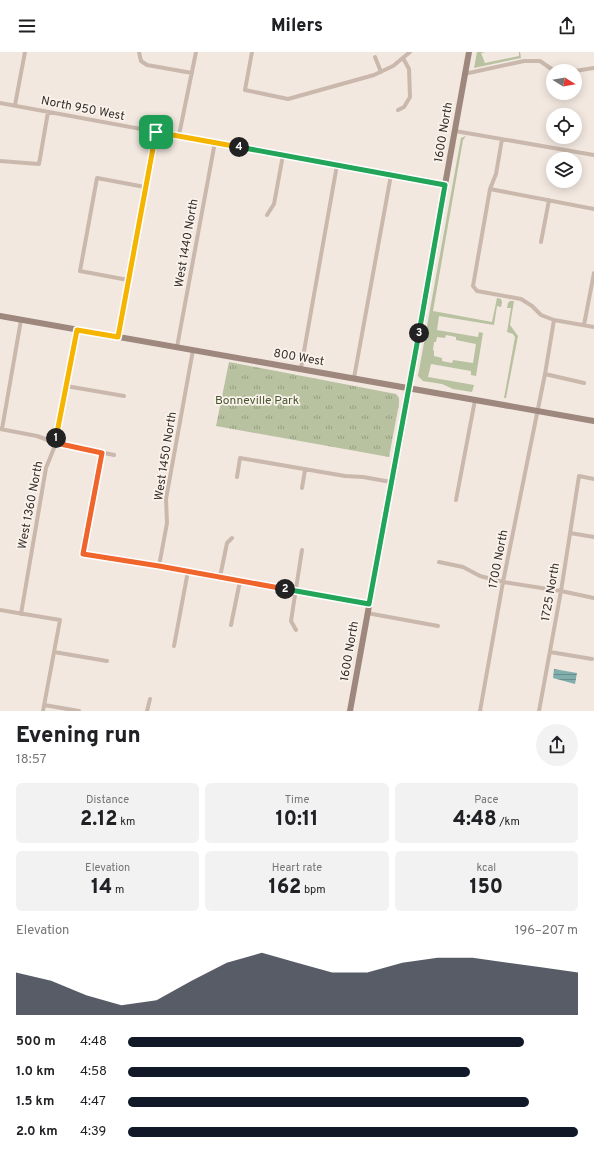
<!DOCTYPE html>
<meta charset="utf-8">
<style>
body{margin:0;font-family:Overpass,sans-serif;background:#f2f2f2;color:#202124;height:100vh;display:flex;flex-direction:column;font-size:15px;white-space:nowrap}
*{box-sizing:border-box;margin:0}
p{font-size:13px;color:#757577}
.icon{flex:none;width:22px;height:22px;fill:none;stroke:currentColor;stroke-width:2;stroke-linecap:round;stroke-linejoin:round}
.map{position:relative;height:659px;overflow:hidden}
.panel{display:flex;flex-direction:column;background:#fff;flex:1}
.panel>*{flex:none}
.needle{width:26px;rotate:101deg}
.fabs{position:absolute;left:546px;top:12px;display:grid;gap:8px}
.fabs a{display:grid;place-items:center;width:36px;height:36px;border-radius:50%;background:#fff;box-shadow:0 2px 10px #0003;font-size:20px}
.pin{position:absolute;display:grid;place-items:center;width:34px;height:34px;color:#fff;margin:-17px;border-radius:8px;box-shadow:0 2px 6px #0006}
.km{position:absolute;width:20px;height:20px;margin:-10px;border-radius:50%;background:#222;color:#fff;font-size:11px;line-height:20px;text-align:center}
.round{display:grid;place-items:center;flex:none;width:42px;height:42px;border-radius:21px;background:#f2f2f2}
.head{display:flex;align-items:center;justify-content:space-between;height:68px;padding:0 16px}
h1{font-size:22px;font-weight:800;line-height:30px}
.figures{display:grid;grid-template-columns:repeat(3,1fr);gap:6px;height:68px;padding:4px 16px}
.figures div{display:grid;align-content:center;border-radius:6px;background:#f2f2f2;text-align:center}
.figures b{font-size:20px;font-weight:800}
.figures small{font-size:11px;font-weight:400}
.figures p{font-size:11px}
.chart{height:112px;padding:8px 16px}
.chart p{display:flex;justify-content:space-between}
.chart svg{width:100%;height:72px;margin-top:4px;fill:#111827;opacity:.7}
ul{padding:0 16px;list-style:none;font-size:13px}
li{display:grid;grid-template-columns:64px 48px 1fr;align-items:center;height:30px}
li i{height:10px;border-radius:5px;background:#111827}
header{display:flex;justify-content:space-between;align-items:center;height:52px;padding:0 16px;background:#fff;font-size:18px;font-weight:800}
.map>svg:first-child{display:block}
.grass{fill:#b8c1a0;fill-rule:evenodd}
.park{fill:url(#park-tufts)}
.water{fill:url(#water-rules)}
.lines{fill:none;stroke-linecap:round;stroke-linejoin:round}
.street{stroke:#cab8ac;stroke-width:4}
.secondary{stroke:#9e877d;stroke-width:6}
.split-1-casing{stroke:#fff;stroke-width:8}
.split-2-casing{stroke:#fff;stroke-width:8}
.split-3-casing{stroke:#fff;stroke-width:8}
.split-4-casing{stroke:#fff;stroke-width:8}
.split-5-casing{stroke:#fff;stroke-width:8}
.split-1{stroke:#f5b400;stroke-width:5}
.split-2{stroke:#f0652b;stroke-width:5}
.split-3{stroke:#22a559;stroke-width:5}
.split-4{stroke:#22a559;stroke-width:5}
.split-5{stroke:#f5b400;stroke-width:5}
.labels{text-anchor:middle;stroke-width:3.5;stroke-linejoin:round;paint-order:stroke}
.street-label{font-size:12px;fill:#382e2a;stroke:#faf3ec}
.park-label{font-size:12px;fill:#4a562f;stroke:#faf3ec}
</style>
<header><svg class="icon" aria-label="menu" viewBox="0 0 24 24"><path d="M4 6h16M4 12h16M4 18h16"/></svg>Milers<svg class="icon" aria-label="share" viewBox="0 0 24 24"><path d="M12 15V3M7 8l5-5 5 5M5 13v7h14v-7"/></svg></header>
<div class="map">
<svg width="594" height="659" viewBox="0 0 594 659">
<defs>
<pattern id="park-tufts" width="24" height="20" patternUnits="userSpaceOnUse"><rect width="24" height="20" fill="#b8c1a0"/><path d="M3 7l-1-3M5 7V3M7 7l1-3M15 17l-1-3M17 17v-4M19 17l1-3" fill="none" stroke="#979d83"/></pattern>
<pattern id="water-rules" width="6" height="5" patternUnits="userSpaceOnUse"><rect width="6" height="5" fill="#80aead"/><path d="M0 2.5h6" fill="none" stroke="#6a8e8d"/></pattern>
</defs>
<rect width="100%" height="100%" fill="#f2e8e0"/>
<path class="grass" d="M477 0H486L481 1 485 11 519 4V0H520L521 6 474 16Z
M466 84 463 88 433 259 492 270 497 246 501 247 502 250 501 255 497 254 494 273 439 264 437 278 478 285 479 280 483 281 476 324 471 323V319L431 312 428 325 474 333 472 340 453 337 442 332 423 329 418 324 461 86ZM446 283 456 285V288L476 292 473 311 453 308 452 311 442 309V306L434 304V299L433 298 434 290H436L437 285 445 286Z
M510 249H514L510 273 518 284 506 346H504L515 285 513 282 507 280 511 256H507L508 251Z"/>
<path class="park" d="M229 310 396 342 399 346V352L389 405 216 374Z"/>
<path class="water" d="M554 617 577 621 575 632 553 626Z"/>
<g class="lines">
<path class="street" d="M139 0 141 9 147 13 192 21
M252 0 245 38 288 47 374 23 393 14 410 0
M375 5 381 20
M575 19 594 16
M464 22 524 9H540L553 18 558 19
M561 42V41
M0 51 445 133
M15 53 25 0
M398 58 404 55 410 45 409 17 403 6
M455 79 594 103
M179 83 196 0
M502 87 496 122 490 137 473 234 477 239 521 247 532 254 541 263 554 268 594 275
M0 109 39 112 48 60
M490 137 594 157
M267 163 274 152 283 103
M541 190 549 148
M128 228 80 219 97 126 145 135
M584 273 594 221
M118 285 156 80
M177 295 215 90
M301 316 337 113
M545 322 584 331
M354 326 391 123
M66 334 124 344
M0 377 37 384 56 391 114 403
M2 377 21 268
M102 401 83 502 159 514 369 552
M237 425 240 406 345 424 363 425 391 430
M302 436 305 418
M456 448 475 348
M570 481 594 485
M439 510 463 515 480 524 503 530 561 539 594 546
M159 514 167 471 166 447 193 298
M220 525 227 491 232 486
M0 558 60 568 43 659
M367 561 438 574
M21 562 46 416 56 391 77 278
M231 573 240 529
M296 578 291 569 302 498
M174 594 188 519
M54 600 107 609
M550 600 592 607
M44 653 79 659
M147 659 150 647
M480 659 503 530 545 322 554 268
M539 659 561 539 579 424 594 427"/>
<path class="secondary" d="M0 264 594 369
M350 659 469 0"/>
</g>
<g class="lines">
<defs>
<path id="split-1" d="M56 386 77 278 118 285 156 80"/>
<path id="split-2" d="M56 386V391L102 401 83 502 159 514 285 537"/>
<path id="split-3" d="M285 537 369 552 419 281"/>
<path id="split-4" d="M239 95 445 133 419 281"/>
<path id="split-5" d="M156 80 239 95"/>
</defs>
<use href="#split-1" class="split-1-casing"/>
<use href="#split-2" class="split-2-casing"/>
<use href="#split-3" class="split-3-casing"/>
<use href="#split-4" class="split-4-casing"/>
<use href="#split-5" class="split-5-casing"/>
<use href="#split-1" class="split-1"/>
<use href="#split-2" class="split-2"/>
<use href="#split-3" class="split-3"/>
<use href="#split-4" class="split-4"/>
<use href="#split-5" class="split-5"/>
</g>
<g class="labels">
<g class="street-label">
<text transform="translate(83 56) rotate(11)" y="4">North 950 West</text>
<text transform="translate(443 80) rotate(-80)" y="4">1600 North</text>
<text transform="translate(186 191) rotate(-80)" y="4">West 1440 North</text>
<text transform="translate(299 305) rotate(10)" y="4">800 West</text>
<text transform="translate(165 404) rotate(-81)" y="4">West 1450 North</text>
<text transform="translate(30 453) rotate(-79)" y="4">West 1360 North</text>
<text transform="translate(498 507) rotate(-79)" y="4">1700 North</text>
<text transform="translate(550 540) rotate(-80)" y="4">1725 North</text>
<text transform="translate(349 599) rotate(-80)" y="4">1600 North</text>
</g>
<g class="park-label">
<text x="257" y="352">Bonneville Park</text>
</g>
</g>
</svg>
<div class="fabs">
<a><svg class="needle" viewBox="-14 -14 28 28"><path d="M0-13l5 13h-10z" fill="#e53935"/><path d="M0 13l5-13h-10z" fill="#757577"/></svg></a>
<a><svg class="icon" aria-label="locate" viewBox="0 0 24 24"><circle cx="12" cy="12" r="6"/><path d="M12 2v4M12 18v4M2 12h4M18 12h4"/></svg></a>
<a><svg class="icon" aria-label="layers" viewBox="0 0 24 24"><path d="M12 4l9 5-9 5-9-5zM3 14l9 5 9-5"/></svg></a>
</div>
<div class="pin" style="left:156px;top:80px;background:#1e9e55"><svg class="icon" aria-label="arrive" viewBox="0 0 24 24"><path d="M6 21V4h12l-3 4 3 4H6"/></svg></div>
<b class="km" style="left:56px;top:386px">1</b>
<b class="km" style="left:285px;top:537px">2</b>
<b class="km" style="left:419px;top:281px">3</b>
<b class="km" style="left:239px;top:95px">4</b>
</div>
<section class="panel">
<div class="head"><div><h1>Evening run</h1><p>18:57</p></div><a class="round"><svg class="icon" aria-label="share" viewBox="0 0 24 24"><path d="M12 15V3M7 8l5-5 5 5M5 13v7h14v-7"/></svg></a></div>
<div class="figures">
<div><p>Distance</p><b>2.12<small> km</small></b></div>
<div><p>Time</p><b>10:11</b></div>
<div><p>Pace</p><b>4:48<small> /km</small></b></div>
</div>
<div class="figures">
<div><p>Elevation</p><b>14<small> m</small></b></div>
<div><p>Heart rate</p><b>162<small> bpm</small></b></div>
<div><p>kcal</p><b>150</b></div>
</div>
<div class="chart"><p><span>Elevation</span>196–207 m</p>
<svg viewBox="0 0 160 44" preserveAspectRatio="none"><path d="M0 44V18L10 23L20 32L30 38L40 35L50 23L60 12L70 6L80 12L90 18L100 18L110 12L120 9L130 9L140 12L150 15L160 18V44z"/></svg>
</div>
<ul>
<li><b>500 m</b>4:48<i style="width:88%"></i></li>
<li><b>1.0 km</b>4:58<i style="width:76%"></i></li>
<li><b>1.5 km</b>4:47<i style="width:89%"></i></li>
<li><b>2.0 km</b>4:39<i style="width:100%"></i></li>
</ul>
</section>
